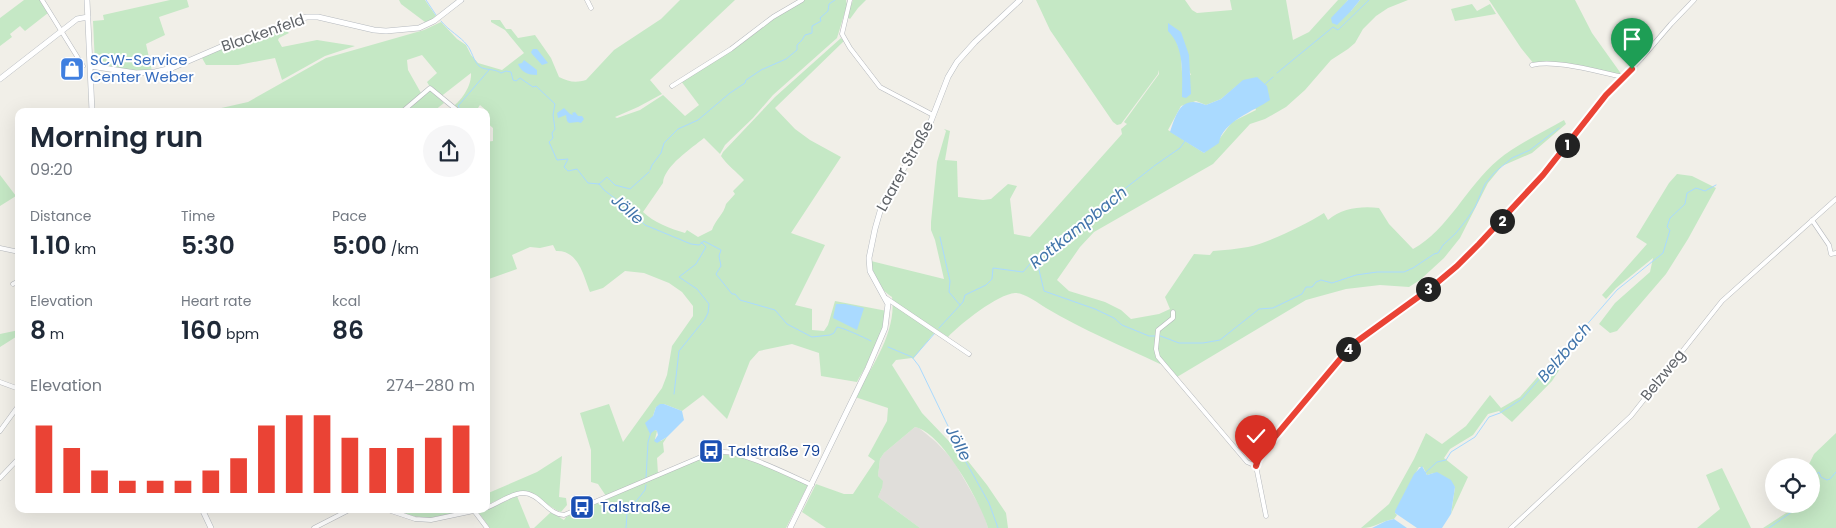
<!DOCTYPE html>
<meta charset="utf-8">
<style>
body{margin:0;font-family:Poppins,sans-serif;background:#f6f6f7;color:#1f2937;height:100vh;display:flex;flex-direction:column;font-size:19px;white-space:nowrap}
*{box-sizing:border-box;margin:0}
p{font-size:16px;color:#747a83}
.icon{flex:none;width:28px;height:28px;fill:none;stroke:currentColor;stroke-width:2;stroke-linecap:round;stroke-linejoin:round}
.map{position:relative;flex:1;overflow:hidden}
.sheet{position:absolute;left:15px;top:108px;width:475px;height:405px;display:flex;flex-direction:column;background:#fff;border-radius:10px;box-shadow:0 5px 20px #0002}
.sheet>*{flex:none}
.buttons{position:absolute;left:1765px;top:458px;display:grid;gap:10px}
.buttons a{display:grid;place-items:center;width:55px;height:55px;border-radius:50%;background:#fff;box-shadow:0 5px 20px #0002;font-size:25px}
.pin{position:absolute;display:grid;place-items:center;width:42px;height:42px;color:#fff;margin:-51px -21px;border-radius:50% 50% 50% 0;rotate:-45deg;box-shadow:0 0 5px #0007}
.pin .icon{rotate:45deg}
.km{position:absolute;width:25px;height:25px;margin:-12px;border-radius:50%;background:#222;color:#fff;font-size:14px;line-height:25px;text-align:center}
.round{display:grid;place-items:center;flex:none;width:52px;height:52px;border-radius:26px;background:#f6f6f7}
.overview{display:flex;align-items:center;justify-content:space-between;height:85px;padding:0 15px}
h1{font-size:28px;font-weight:600;line-height:38px}
.stats{display:grid;grid-template-columns:repeat(3,1fr);gap:8px;height:85px;padding:5px 15px}
.stats div{display:grid;align-content:center}
.stats b{font-size:25px;font-weight:600}
.stats small{font-size:14px;font-weight:400}
.stats p{font-size:14px}
.chart{height:140px;padding:10px 15px}
.chart p{display:flex;justify-content:space-between}
.chart svg{width:100%;height:90px;margin-top:5px;stroke:#ea4335;stroke-width:6}
.map>svg:first-child{display:block}
.industrial{fill:#e0deda}
.green{fill:#c5e8c5;fill-rule:evenodd}
.water{fill:#aadaff}
.lines{fill:none;stroke-linecap:round;stroke-linejoin:round}
.stream{stroke:#aadaff;stroke-width:1}
.street-casing{stroke:#b5b8bc;stroke-width:5}
.secondary-casing{stroke:#b6babf;stroke-width:6}
.street{stroke:#fff;stroke-width:4}
.secondary{stroke:#fff;stroke-width:5}
.route-casing{stroke:#fff;stroke-width:10}
.route{stroke:#ea4335;stroke-width:6}
.labels{text-anchor:middle;stroke-width:4;stroke-linejoin:round;paint-order:stroke}
.street-label{font-size:15px;fill:#5f6368;stroke:#fff}
.shop-label{font-size:15px;fill:#366cbe;stroke:#fff;text-anchor:start}
.transit-label{font-size:15px;fill:#164399;stroke:#fff;text-anchor:start}
.water-label{font-size:16px;font-style:italic;fill:#4174aa;stroke:#fff}
</style>
<div class="map">
<svg width="1836" height="528" viewBox="0 0 1836 528">
<rect width="100%" height="100%" fill="#f1efe8"/>
<path class="industrial" d="M915 427 919 428 936 442 953 460 983 512 988 528H920L878 497 882 488 878 476 880 459 884 453Z"/>
<path class="green" d="M24 0H40L48 13 25 31 20 26 10 34 12 37 0 46V18Z
M170 0H187L189 7 159 17 165 35 146 44 152 71 146 72 95 65 93 21 104 20 103 15Z
M399 0H425L436 16 428 22H425L401 4Z
M680 0H735L650 80 662 94 638 107 615 117 617 118 640 110 663 95 685 116 699 105 681 81 727 53 765 23 803 0H846L847 5 837 38 773 95 753 118 725 145 720 154 704 138C692 148 664 166 663 183L643 212C653 222 671 229 685 233L687 230 698 237 712 230C715 220 724 214 726 204L735 194 733 191 744 180C737 172 727 165 721 156L723 152 775 97 841 38 844 41 775 108 795 129 810 140 841 157 791 233 825 245 795 305 812 309V330L824 331 828 325 835 301 887 311C885 336 869 360 857 382L821 376 819 353 792 344 759 351 750 361 727 419 703 395 682 411 664 404 656 407 653 416 655 430 657 431 655 439 661 441 667 437 663 443 664 452 657 458 658 474 606 496 598 484 591 482V450L580 413 609 404 623 442 662 388 667 375 672 346 693 316V306L682 292 669 283 644 273 625 271 603 288 590 292C583 274 578 250 556 251L553 245 540 248 530 247 512 255 517 269 486 280V142L493 141V128L486 122 488 112 480 105 476 111H446C459 105 472 87 471 73L439 98 444 103 434 111H208L248 102 326 58 424 30 441 22 457 39 466 45 471 55 478 63 502 70 524 53 505 30 491 22V20H500L506 29H511L518 38 535 35 551 58 559 77C569 82 576 83 586 80L614 50 661 19ZM422 55 437 73 427 82 430 87 421 93 408 70 407 60Z
M853 0H866L858 8 850 19 847 17Z
M1036 0H1185L1192 10 1197 13 1232 10 1230 0H1286L1293 40 1309 32 1338 0H1348L1343 6 1351 11 1360 0H1408L1388 8 1376 16 1363 29 1355 43 1348 49 1331 60 1305 90 1286 107 1265 119 1250 124 1213 164 1094 232 1080 247 1057 280 1069 291 1105 302 1121 310 1131 319 1159 314 1170 309 1165 297 1194 254 1210 255 1213 251C1225 250 1237 249 1248 247 1270 242 1305 225 1324 213L1328 220C1342 208 1361 206 1379 208L1389 224 1413 249C1448 230 1467 186 1498 160 1517 144 1542 133 1564 120L1566 124 1532 153 1502 166 1488 183 1460 238 1444 258 1420 280 1409 287 1380 285 1346 289 1306 300 1177 377 1163 361 1160 364C1122 346 1083 330 1046 308 1038 303 1025 293 1015 293 998 294 960 324 948 337L919 318 912 316 935 332 913 359 912 358 896 360 892 365 922 413 968 461 987 485 1006 513 1008 528H988C981 503 942 432 915 427L884 453 880 459 878 476 883 481 882 488 878 497 920 528H826L802 512 816 484 844 494H853L875 461 868 456 887 421 888 408 855 397C871 368 897 332 892 297 881 290 871 275 871 261L944 279 935 240 931 230V222L937 162 946 131 944 129 950 131 945 160 957 161 958 197 983 200 991 199 1008 184 1017 186 1010 199 1014 234 1030 237 1122 134 1121 129 1127 124 1124 122 1159 74V70L1158 74 1121 124 1117 125 1113 122 1050 30ZM1175 38 1191 75 1182 73 1181 54ZM1244 80 1256 110 1232 122 1220 138 1204 153 1168 130 1181 106 1196 101 1206 105 1221 99Z
M1489 0H1575L1592 33 1622 75 1554 62 1534 64 1521 48Z
M1472 4 1477 11 1490 4 1496 14 1455 21 1451 9Z
M281 29 286 30 289 33 279 38 278 40 282 47 317 40 355 46 325 56 282 80 275 58 238 65H206L202 58 223 48Z
M1677 174 1692 176 1716 188 1688 239 1666 274 1617 331 1610 333 1599 324 1615 303 1650 272 1653 258 1616 288 1606 299 1602 295 1647 244 1636 237 1669 183Z
M0 175 16 196 0 206Z
M19 330V335L0 347V334Z
M1561 350 1566 353 1567 358 1552 381 1512 422 1499 411 1488 414 1473 435 1450 449 1444 458 1468 477 1451 514 1455 487 1434 473 1427 475 1423 467H1419L1395 513 1397 515 1394 519C1381 521 1375 528 1361 528L1389 504 1414 459 1426 433 1442 444 1466 426 1490 395 1501 408 1520 397Z
M1836 433V528H1763L1800 504H1811V478L1813 474 1811 466H1808L1814 454Z
M717 454C748 454 780 474 808 485L786 528H534L551 512 564 520 566 517 698 459Z
M562 456 559 497 566 498 567 505 561 512C552 509 545 502 538 497 522 484 503 499 486 505V494L537 472Z
M1722 468 1751 528H1697L1720 509 1706 475Z
M517 496 530 528H490L479 513Z
M396 509H475L429 518 413 516 394 510Z"/>
<path class="water" d="M1348 0H1360L1351 11 1337 25 1332 23 1331 18Z
M1168 23 1181 32 1189 55 1191 94 1186 98 1182 97C1182 74 1185 48 1168 31Z
M533 49H537L548 63 542 65 532 54 531 52Z
M524 60 537 70V75C528 75 521 72 518 64L522 63Z
M1257 77 1267 86 1270 100C1254 111 1222 122 1219 143L1204 153 1170 132C1177 112 1181 95 1206 105L1221 99 1243 80Z
M564 108 570 114 573 115 572 113 575 112 578 116H582L584 119 581 123 578 122 569 123 567 121 566 115 558 118 557 113Z
M836 304H845L864 308 857 330 833 318Z
M660 404H664L682 411 684 420 667 437 657 443 654 441 658 435 657 431 655 430 650 434 645 423 653 416 656 407Z
M1422 466 1427 475 1437 472 1451 480 1455 487 1451 514 1442 528H1417L1395 513V511L1414 474Z
M1394 519 1407 528H1372L1386 521Z"/>
<g class="lines">
<path class="stream" d="M426 0 436 15
M441 21C448 30 461 37 467 45 472 51 473 60 479 66 485 71 494 68 501 73L506 71 511 72 513 80 516 81 520 78 533 87 536 86 555 104 553 115 555 129 552 133 553 138 549 142 557 160 568 159 564 167 568 171 577 169 588 183 599 184 604 190 630 210 645 225 691 244 699 245 704 241 721 250 719 256 721 266 716 274 732 294H735L740 300 775 310 787 324 812 337 830 335 834 333 837 327C844 328 863 337 871 341
M1277 73 1333 27 1338 30 1369 0
M1264 85 1273 77
M462 111 458 106 489 70
M1154 166 1180 148 1185 141
M650 170 652 165 661 153 664 143 678 129 698 120 730 93 745 83 746 80 761 70 786 59 797 50V45L802 40 805 35 812 33V26L821 21 820 18 828 11 829 4 835 0
M599 184 607 177 615 185 630 189 649 172
M940 237 950 281 949 292 960 305
M1036 257 1044 291 1095 309 1114 318 1122 325 1149 336H1156
M939 328 963 302 965 295 986 285 992 279 993 268 1023 272 1036 257 1153 167
M1158 335 1179 343H1203L1220 340 1259 309 1273 308 1302 294 1306 287H1312L1316 282 1321 280 1332 283 1356 275 1377 272H1404L1413 268 1434 254 1438 253 1443 245 1456 233 1467 219 1475 207 1485 184 1494 173 1512 158 1530 150 1559 128
M888 347 912 357 919 366 962 455 989 503 998 528
M914 357 935 333
M674 394 679 351 705 319 708 313 709 304 697 289 679 277 696 264 706 247 701 242
M1425 473 1437 462 1446 460 1451 452 1475 437 1489 417 1500 413 1522 399 1617 290 1663 253 1670 230 1667 227 1670 218 1685 204 1687 193 1696 188 1705 191 1716 185
M646 478 648 442 651 432
M1811 483 1814 476 1819 472 1821 477 1827 480 1830 479 1836 472
M626 528 627 513 645 490 646 485
M1769 528 1803 504"/>
<defs>
<path id="street" d="M42 0 83 66
M587 0 591 8
M850 0 842 34 850 48 880 87 933 115
M1532 65C1556 59 1598 72 1624 77
M672 86 731 49 773 17 802 0
M403 111 430 88 458 111
M1812 220 1829 245 1831 254 1836 253
M0 248 19 252
M13 284 19 281
M886 298 969 354
M1173 312V318L1158 330 1156 349 1158 357 1247 462 1256 466
M0 382 19 389
M0 431 19 405
M0 478 19 458
M486 508C498 504 511 493 523 493 540 493 548 515 564 515L696 459C703 456 711 452 718 452 739 449 791 476 812 485
M385 509 415 519 431 520 483 509
M475 512 487 528
M1266 516 1256 466 1258 460 1263 451 1352 345 1432 287 1457 266 1507 215 1543 175 1606 95 1641 59 1671 24 1694 0
M314 528 351 509
M1511 528 1631 416 1722 301 1836 199"/>
<path id="secondary" d="M87 0 92 111
M90 66 136 73 155 72 172 68 223 46 260 34 298 19 307 17H318L374 30 386 31 419 28 434 21 461 0
M0 79 77 19 88 17
M202 509 211 528
M790 528 868 368 885 328 888 304 870 271 869 258 875 229 881 208 931 121 948 77 957 62 975 42 1020 0"/>
</defs>
<use href="#street" class="street-casing"/>
<use href="#secondary" class="secondary-casing"/>
<use href="#street" class="street"/>
<use href="#secondary" class="secondary"/>
</g>
<g class="lines">
<defs>
<path id="route" d="M1256 466 1258 460 1263 451 1352 345 1432 287 1457 266 1479 244 1543 175 1606 95 1632 69"/>
</defs>
<use href="#route" class="route-casing"/>
<use href="#route" class="route"/>
</g>
<defs>
<symbol id="shop-square" viewBox="-11 -11 22 22"><rect x="-9" y="-9" width="18" height="18" rx="4" fill="#3f7fe0" stroke="#fff"/><path d="M-5-2.5h2.3a2.7 3.5 0 0 1 5.4 0H5L5.5 6h-11ZM-1.5-2.5h3a1.5 2.3 0 0 0-3 0Z" fill="#fff"/></symbol>
<symbol id="bus-square" viewBox="-11 -11 22 22"><rect x="-9" y="-9" width="18" height="18" rx="4" fill="#1a4fb4" stroke="#fff"/><path d="M-5-6H5V4H4V6H2V4H-2V6H-4V4H-5ZM-3.5-4V0h7V-4ZM-3.5 1.2v1.5H-2V1.2ZM2 1.2v1.5H3.5V1.2Z" fill="#fff"/></symbol>
</defs>
<g fill-rule="evenodd">
<use href="#shop-square" x="58" y="55" width="28" height="28"/>
<use href="#bus-square" x="697" y="437" width="28" height="28"/>
<use href="#bus-square" x="568" y="493" width="28" height="28"/>
</g>
<g class="labels">
<g class="street-label">
<text transform="translate(263 33) rotate(-19)" y="5">Blackenfeld</text>
<text transform="translate(905 166) rotate(-61)" y="5">Laarer Straße</text>
<text transform="translate(1663 375) rotate(-51)" y="5">Belzweg</text>
</g>
<g class="shop-label">
<text x="90" y="65">SCW-Service<tspan x="90" dy="17">Center Weber</tspan></text>
</g>
<g class="transit-label">
<text x="728" y="456">Talstraße 79</text>
<text x="600" y="512">Talstraße</text>
</g>
<g class="water-label">
<text transform="translate(628 209) rotate(41)" y="6">Jölle</text>
<text transform="translate(1078 227) rotate(-39)" y="6">Rottkampbach</text>
<text transform="translate(1564 352) rotate(-49)" y="6">Belzbach</text>
<text transform="translate(959 443) rotate(63)" y="6">Jölle</text>
</g>
</g>
</svg>
<div class="buttons">
<a><svg class="icon" aria-label="locate" viewBox="0 0 24 24"><circle cx="12" cy="12" r="6"/><path d="M12 2v4M12 18v4M2 12h4M18 12h4"/></svg></a>
</div>
<div class="pin" style="left:1632px;top:69px;background:#1e9e55"><svg class="icon" aria-label="arrive" viewBox="0 0 24 24"><path d="M6 21V4h12l-3 4 3 4H6"/></svg></div>
<div class="pin" style="left:1256px;top:466px;background:#d93025"><svg class="icon" aria-label="check" viewBox="0 0 24 24"><path d="M5 12l5 5 9-10"/></svg></div>
<b class="km" style="left:1567px;top:145px">1</b>
<b class="km" style="left:1502px;top:221px">2</b>
<b class="km" style="left:1428px;top:289px">3</b>
<b class="km" style="left:1348px;top:349px">4</b>
<section class="sheet">
<div class="overview"><div><h1>Morning run</h1><p>09:20</p></div><a class="round"><svg class="icon" aria-label="share" viewBox="0 0 24 24"><path d="M12 15V3M7 8l5-5 5 5M5 13v7h14v-7"/></svg></a></div>
<div class="stats">
<div><p>Distance</p><b>1.10<small> km</small></b></div>
<div><p>Time</p><b>5:30</b></div>
<div><p>Pace</p><b>5:00<small> /km</small></b></div>
</div>
<div class="stats">
<div><p>Elevation</p><b>8<small> m</small></b></div>
<div><p>Heart rate</p><b>160<small> bpm</small></b></div>
<div><p>kcal</p><b>86</b></div>
</div>
<div class="chart"><p><span>Elevation</span>274–280 m</p>
<svg viewBox="0 0 160 44" preserveAspectRatio="none"><path d="M5 44V11M15 44V22M25 44V33M35 44V38M45 44V38M55 44V38M65 44V33M75 44V27M85 44V11M95 44V6M105 44V6M115 44V17M125 44V22M135 44V22M145 44V17M155 44V11"/></svg>
</div>
</section>
</div>
